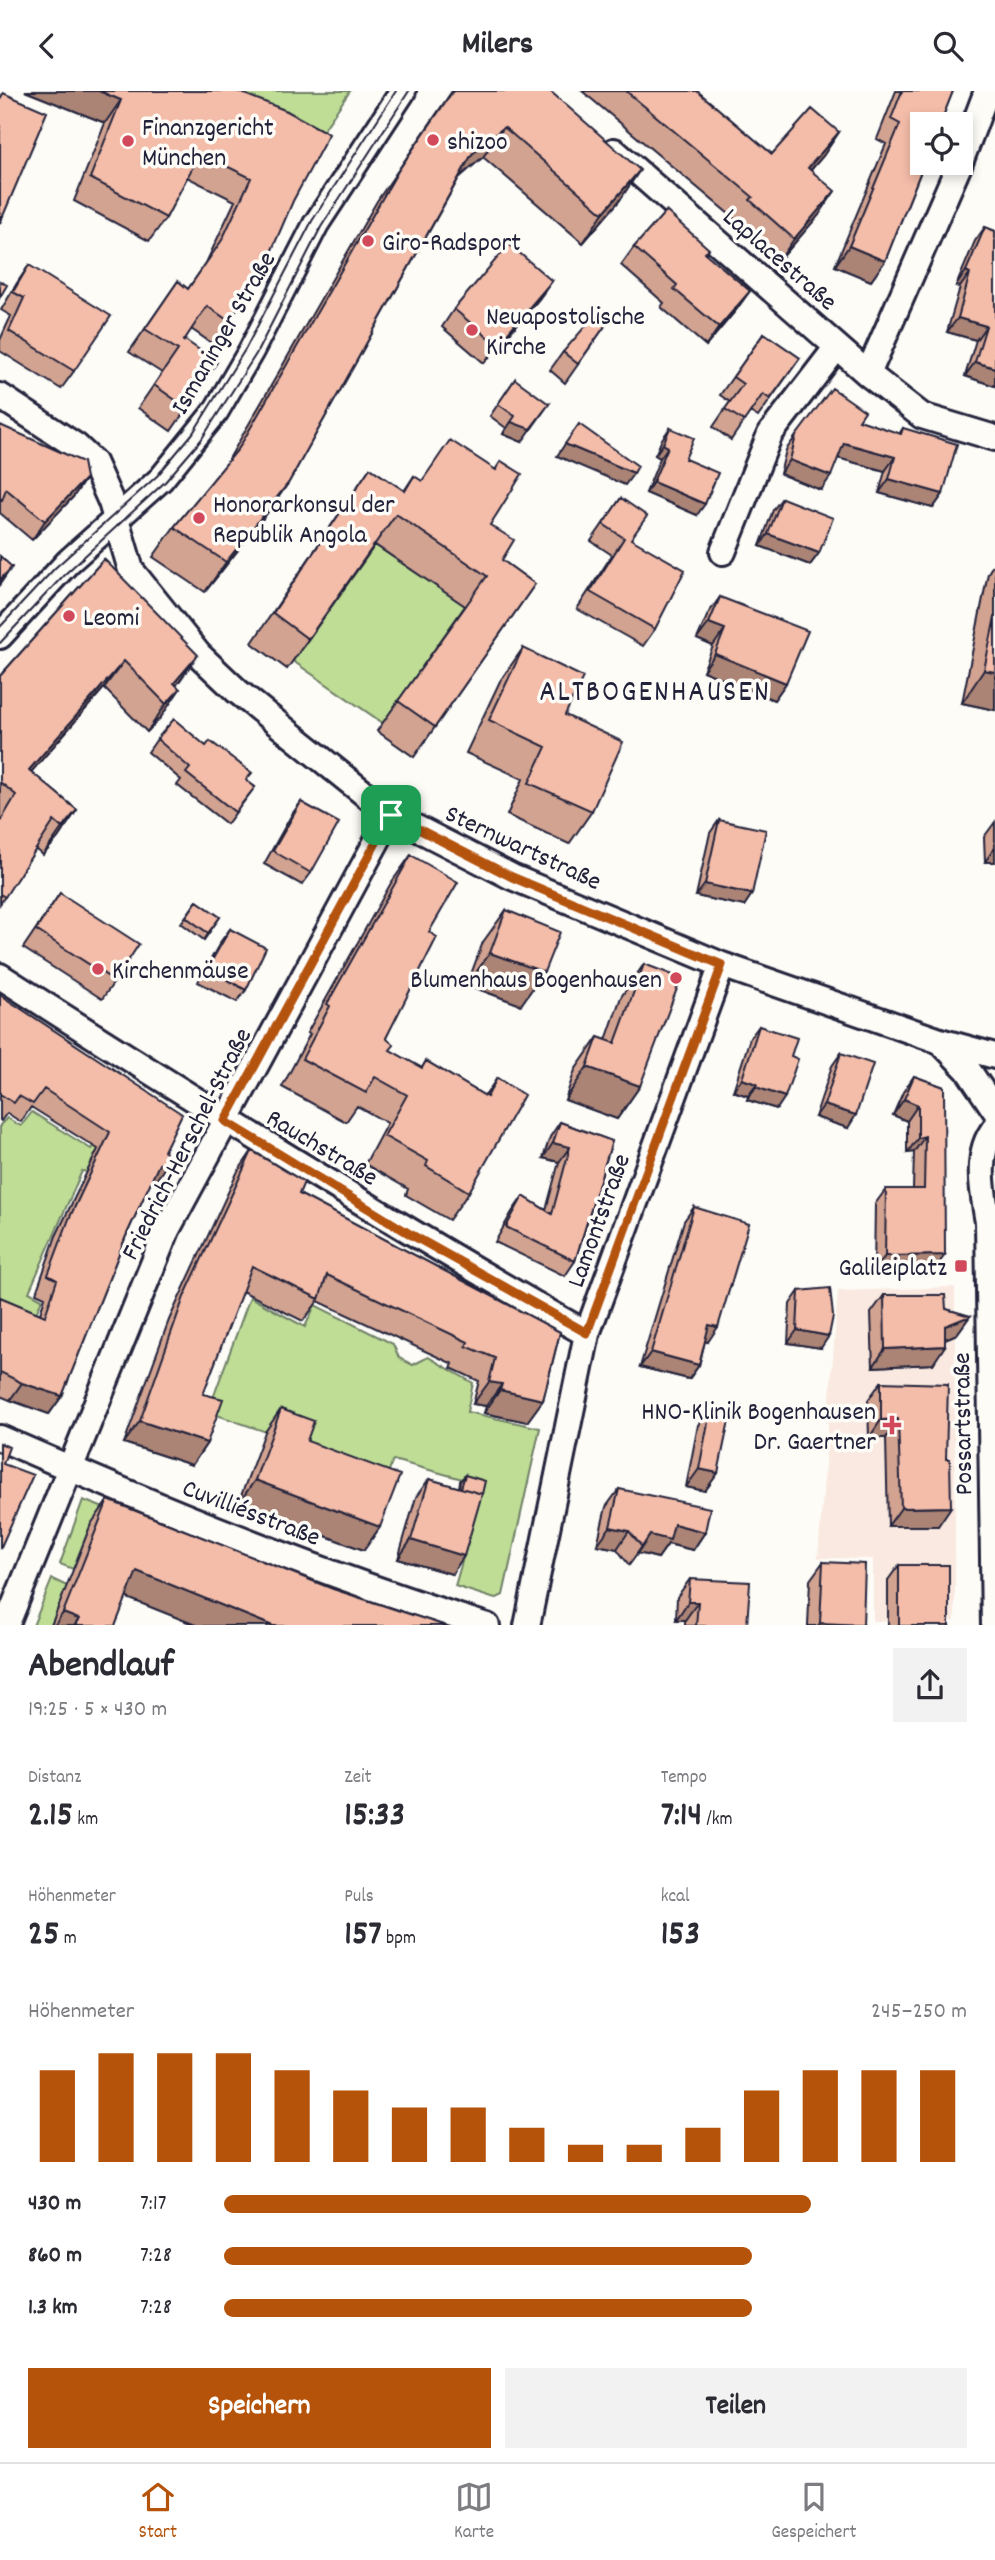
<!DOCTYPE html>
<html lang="de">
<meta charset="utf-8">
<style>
body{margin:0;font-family:Dekko,sans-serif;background:#f2f2f3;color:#2b2b33;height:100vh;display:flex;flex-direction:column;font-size:26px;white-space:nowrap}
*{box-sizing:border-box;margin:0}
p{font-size:23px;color:#7c7c81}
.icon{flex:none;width:38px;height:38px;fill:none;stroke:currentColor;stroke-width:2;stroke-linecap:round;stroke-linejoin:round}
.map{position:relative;height:1534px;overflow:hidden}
.side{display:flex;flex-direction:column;background:#fff;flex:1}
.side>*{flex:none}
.fabs{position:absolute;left:910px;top:21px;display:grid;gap:14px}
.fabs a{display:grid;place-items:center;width:63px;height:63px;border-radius:0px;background:#fff;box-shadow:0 4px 10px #0003;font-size:35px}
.pin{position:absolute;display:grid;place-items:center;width:60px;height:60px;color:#fff;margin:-30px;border-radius:14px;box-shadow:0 4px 10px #0006}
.round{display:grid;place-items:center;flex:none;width:74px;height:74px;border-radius:0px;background:#f2f2f3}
.summary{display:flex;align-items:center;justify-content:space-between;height:119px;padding:0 28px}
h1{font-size:38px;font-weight:700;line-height:52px}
.metrics{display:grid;grid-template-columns:repeat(3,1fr);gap:10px;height:119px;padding:7px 28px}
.metrics div{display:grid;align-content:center}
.metrics b{font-size:35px;font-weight:700}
.metrics small{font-size:19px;font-weight:400}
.metrics p{font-size:19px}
.chart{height:196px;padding:14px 28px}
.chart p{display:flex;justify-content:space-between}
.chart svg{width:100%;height:126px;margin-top:7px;stroke:#b45309;stroke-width:6}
.button{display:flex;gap:14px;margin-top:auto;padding:14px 28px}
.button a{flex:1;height:80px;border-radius:0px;background:#b45309;color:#fff;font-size:28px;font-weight:700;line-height:80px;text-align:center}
.button a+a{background:#f2f2f3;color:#2b2b33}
ul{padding:0 28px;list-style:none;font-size:23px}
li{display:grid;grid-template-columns:112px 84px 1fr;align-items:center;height:52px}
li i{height:18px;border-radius:9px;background:#b45309}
header{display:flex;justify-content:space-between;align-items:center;height:91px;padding:0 28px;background:#fff;font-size:32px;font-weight:700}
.tabs{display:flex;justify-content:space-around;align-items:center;height:98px;border-top:2px solid #e1e1e2;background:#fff;font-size:19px;color:#7c7c81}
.tabs a{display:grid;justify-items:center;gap:4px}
.tabs .active{color:#b45309}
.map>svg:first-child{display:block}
.built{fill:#fae9e0}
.green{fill:#bfdd95;stroke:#708068;stroke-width:2}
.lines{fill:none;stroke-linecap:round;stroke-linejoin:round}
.minor-casing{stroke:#22223b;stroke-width:30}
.minor{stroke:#fdfcf7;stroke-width:24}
.tram{stroke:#22223b;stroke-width:2}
.wall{fill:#d2a391;stroke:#22223b;stroke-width:2}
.shaded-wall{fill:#ab8476;stroke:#22223b;stroke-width:2}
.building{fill:#f4bda9;stroke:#22223b;stroke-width:2}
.route-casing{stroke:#fff;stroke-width:14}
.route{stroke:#b45309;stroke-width:9}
.poi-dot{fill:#d1495b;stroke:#fdfcf7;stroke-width:2.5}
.labels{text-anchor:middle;stroke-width:7;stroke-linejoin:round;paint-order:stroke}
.poi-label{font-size:26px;fill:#22223b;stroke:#fdfcf7;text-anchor:start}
.street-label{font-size:26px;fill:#22223b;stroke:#fdfcf7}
.quarter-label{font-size:30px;letter-spacing:2px;fill:#22223b;stroke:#fdfcf7}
</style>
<header><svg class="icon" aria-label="back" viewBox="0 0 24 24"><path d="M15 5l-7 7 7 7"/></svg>Milers<svg class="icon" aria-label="search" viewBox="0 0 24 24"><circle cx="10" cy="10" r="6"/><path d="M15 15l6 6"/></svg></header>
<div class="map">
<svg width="995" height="1535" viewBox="0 0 995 1535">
<rect width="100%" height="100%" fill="#fdfcf7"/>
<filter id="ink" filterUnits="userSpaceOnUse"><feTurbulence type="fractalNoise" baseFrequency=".0143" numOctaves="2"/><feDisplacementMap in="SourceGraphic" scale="14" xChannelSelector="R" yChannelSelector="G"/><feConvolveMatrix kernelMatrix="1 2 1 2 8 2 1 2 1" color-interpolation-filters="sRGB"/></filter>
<g filter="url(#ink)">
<path class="built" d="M955 1196V1530H873V1468L818 1467 838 1200Z"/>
<path class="green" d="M175 0H350L312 56Z
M375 454 466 515 383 632 293 570Z
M32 1021 91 1058 100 1045 107 1051 93 1082 82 1080 29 1201 42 1208 19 1266 0 1223V1034L7 1027 21 1035Z
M250 1206 305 1236 315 1214 393 1253 399 1267 413 1274 428 1266 473 1292 467 1321 540 1337 503 1504 495 1508 455 1495 484 1394 393 1369 381 1401 322 1360 208 1321Z
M83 1409 145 1433H91L73 1478 60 1473Z
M52 1488 67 1495 51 1534 33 1535Z"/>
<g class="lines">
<defs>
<path id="minor" d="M614 60 868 283 922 325 995 347
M961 69 987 0
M868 283 960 72
M0 305 76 355 93 371 111 411 131 479 199 564 237 600 391 724 512 786 722 874 940 950 995 965
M723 461 770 343 837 256
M0 545 68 471 161 388 216 320 251 260 316 133 403 0
M0 885C193 1009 387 1130 587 1243
M940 950 968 979 995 1019
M0 1347C160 1417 321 1483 487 1535
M6 1535 167 1139 391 724
M527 1535 587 1243 722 874
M994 1535 988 1131C983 1102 974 1062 995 1037"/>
</defs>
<use href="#minor" class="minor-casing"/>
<use href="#minor" class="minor"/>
<path class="tram" d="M0 536 55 477 157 385 193 342 246 257 312 130 396 0
M0 552 64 484 165 391 201 349 256 263 321 136 409 0"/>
</g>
<path class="wall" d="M25 0 287 20 229 230 213 253 191 238 183 251 187 317 171 340 138 317 162 282 129 261 178 190 188 198 206 172 235 110 187 86 166 127 149 150 74 110 105 32Z
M452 0 620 109 583 152 483 66 459 87 289 391 268 421 205 501 153 466 174 436 226 373 377 110Z
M582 0H697L772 63 839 41 823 65 811 79 819 124 778 171 733 133 736 129Z
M896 0H953L885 170 871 190 835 175 886 53 877 48Z
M985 136 995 140V295L965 285 976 249 947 241 960 196 956 195 975 150Z
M634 156 706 162 737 218 706 255 661 216 664 212 621 174Z
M29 174 74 280 61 298 0 260V249L11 225 1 219 17 192Z
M552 190 539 208 484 272 442 236 454 218Z
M612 225 565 292 550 279 563 261Z
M764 242 800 267 758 326 750 321 731 349 713 336 730 311 720 304Z
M515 288 522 351 503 343 506 337 490 325Z
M859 329 899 343 903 337 943 403 933 417 879 402 885 380 838 367 821 399 780 383 786 359 796 345Z
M0 334 86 387 73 406 32 449 0 422Z
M670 337 685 368 697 424 646 402 660 367 655 364 662 348Z
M501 370 490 434 502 469 535 493 414 666 377 640 465 515 375 454 287 578 252 552 370 377 404 400 414 385 421 390 495 379Z
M621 407 631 448 655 538 643 555 577 518 612 464 591 450Z
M782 407 819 462 810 474 760 455 773 419Z
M104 468 176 594 161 626 147 641 104 597 31 681 77 719 58 747 43 764 36 758 0 813V585Z
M995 471V619L962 612 988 482Z
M720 506 786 592 774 609 703 580 713 555 697 548 708 523Z
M523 557 565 624 592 720 569 753 507 724 523 688 466 662 500 590Z
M157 648 246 690 255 696 227 733 177 694 181 689 148 661Z
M301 711 311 782 302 794 264 773 292 723Z
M719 729 752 803 744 815 696 805 710 742Z
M995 731V771H985L984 746Z
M411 764 429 841 386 947 390 959 422 977 426 970 485 1005 497 987 469 1101 449 1129 406 1104 408 1098 365 1073 387 1032 357 1015 346 1031 282 996 310 943 307 942 391 792Z
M60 802 115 890 102 908 23 857Z
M197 810 220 826 204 849 181 832Z
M506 819 521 914 467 894 483 851Z
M230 838 246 899 237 911 198 891 221 850Z
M644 873 640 995 617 1028 565 1009 575 979 598 946 606 949 621 906Z
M0 904 164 1060 157 1088 151 1089 126 1145 62 1305 49 1323 10 1309 0 1305V1206L40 1223 45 1206 36 1202 56 1145 98 1058 31 1016 21 1031 7 1022 1 1030 0 1029Z
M759 935 791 965 777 1018 747 1009 748 1005 733 1000 750 947Z
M841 962 848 1037 815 1026 832 975Z
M914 985 944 996 934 1179 874 1180 875 1113 886 1098H913L914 1061 907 1062V1030L893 1024 903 1001Z
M560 1031 612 1050 575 1170 565 1185 495 1151 512 1121 523 1105 546 1119 559 1071 543 1067 550 1046Z
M252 1060 299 1103 560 1241 543 1309 527 1331 484 1322 486 1315 473 1313 479 1290 451 1277 453 1273 318 1210 303 1230 242 1200 203 1303 207 1352 192 1374 124 1352 169 1229 237 1082Z
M694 1116 708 1251 705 1250 699 1274 689 1288 640 1276 684 1130Z
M799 1200 821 1257 788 1252 790 1213Z
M884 1204 946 1218 970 1225 957 1243 945 1248 933 1273 873 1276 871 1222Z
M881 1291 946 1368 938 1435H888L886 1347H869L868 1309Z
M711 1316 718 1382 705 1400 686 1396 698 1334Z
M281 1318 380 1436 364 1459 238 1413 265 1341Z
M465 1384 452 1483 398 1468 416 1406 429 1388 459 1397 460 1390Z
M619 1398 705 1441 693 1459 668 1453 658 1467 638 1462 629 1474 617 1458 597 1454 606 1416Z
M108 1409 333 1498 446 1535H198L126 1506 115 1535H51L91 1433Z
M823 1471 862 1535H808L810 1489Z
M899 1474 949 1535H888V1489Z
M690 1488 747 1535H685V1529H676L677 1506Z"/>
<path class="shaded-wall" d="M25 0H99L121 9 105 32Z
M504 36 483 66 451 93 472 63Z
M839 41 823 65 792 100 808 77Z
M640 79 620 109 583 152 603 122Z
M835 100 819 124 778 171 794 148Z
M849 155 885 170 871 190 835 175Z
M966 180 970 182 960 196 956 195Z
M552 190 539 208 484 272 497 254Z
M750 200 737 218 706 255 719 236Z
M958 227 986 235 976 249 947 241Z
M975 271 995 277V295L965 285Z
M549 313 522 351 503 343 511 331Z
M844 352 895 366 885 380 834 366Z
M565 353 634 382 625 394 557 365Z
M663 353 668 356 660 367 655 364Z
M790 369 831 385 821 399 780 383Z
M86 387 73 406 32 449 45 430Z
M889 388 943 403 933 417 879 402Z
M289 391 268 421 205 501 226 471Z
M653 391 705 413 697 424 646 402Z
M768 443 819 462 810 474 760 455Z
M12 476 0 493V489Z
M709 532 725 538 713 555 697 548Z
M715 563 786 592 774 609 703 580Z
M198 564 179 591 163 610 174 592Z
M124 570 104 597 13 702 29 679Z
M984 579 995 581V619L962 612Z
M180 598 161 626 147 641 166 613Z
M77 719 58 747 43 764 62 737Z
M995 756V771H985Z
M705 793 752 803 744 815 696 805Z
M490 862 544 881 521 914 467 894Z
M587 976 640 995 617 1028 565 1009Z
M742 988 757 993 748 1005 733 1000Z
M756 996 785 1006 777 1018 747 1009Z
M904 1008 918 1014 907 1030 893 1024Z
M824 1014 856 1024 848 1037 815 1026Z
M925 1045 914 1061 907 1062 918 1047Z
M553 1052 570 1056 559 1071 543 1067Z
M169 1070 157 1088 147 1090 159 1073Z
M945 1164 934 1179 874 1180 885 1165Z
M970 1225 957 1243 933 1253 945 1235Z
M709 1234 718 1236 708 1251 699 1249Z
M797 1239 829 1245 821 1257 788 1252Z
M945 1255 933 1273 873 1276 885 1258Z
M651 1261 699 1274 689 1288 640 1276Z
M489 1291 502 1293 486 1315 473 1313Z
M22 1292 62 1305 49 1323 10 1309Z
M500 1299 543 1309 527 1331 484 1322Z
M898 1328 886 1347H869L881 1329Z
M140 1330 207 1352 192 1374 124 1352Z
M699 1378 718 1382 705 1400 686 1396Z
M255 1389 380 1436 364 1459 238 1413Z
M951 1416 938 1435H888L901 1417Z
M674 1433 705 1441 693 1459 668 1453 658 1467 638 1462 629 1474 650 1444Z
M610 1436 629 1440 617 1458 597 1454Z
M411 1449 464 1465 452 1483 398 1468Z
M137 1480 273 1535H198L120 1504Z
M688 1511H698L685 1529H676Z
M63 1522 79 1528 74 1535H54Z
M820 1532 863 1534 862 1535H818Z"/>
<path class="building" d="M99 0H237L287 20 329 43 293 110 266 173 229 230 207 215 183 251 185 249 217 271 187 317 154 294 178 259 145 238 178 190 188 198 222 149 251 87 200 62 166 127 90 87 121 9Z
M453 0H550L640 79 603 122 504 36 472 63 289 391 226 471 174 436 239 357 398 80Z
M626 0H697L772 63 812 18 839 41 808 77 835 100 794 148 750 109 753 106Z
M902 0H953L940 33H922V72H924L885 170 849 155 900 33 891 28Z
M3 2 47 21 0 132V9Z
M666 120 709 158 705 162 750 200 719 236 674 198 677 194 634 156Z
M985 136 995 140V277L975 271 986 235 958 227 970 182 966 180Z
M509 153 552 190 497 254 454 218Z
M29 174 111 225 74 280 9 240 24 207 13 201Z
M0 190 7 194 0 206Z
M601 217 612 225 578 273 563 261Z
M764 242 800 267 770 308 763 303 744 330 725 318 743 293 733 286Z
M515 288 549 313 530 338 511 331 515 325 498 313Z
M832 297 865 320 859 329 901 343 903 337 957 353 943 403 889 388 895 366 844 352 831 385 790 369 796 345Z
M579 333 638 375 634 382 565 353Z
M0 334 83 371 86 387 45 430 6 398 2 409 0 408Z
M670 337 694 347 685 368 718 382 705 413 653 391 668 356 663 353Z
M450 349 496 379 501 370 522 383 490 434 514 449 502 469 535 493 435 636 398 610 487 485 396 423 308 548 273 522 370 377 405 400 414 385 422 390Z
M621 407 647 425 631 448 685 479 655 538 590 501 624 447 603 433Z
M782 407 833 427 819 462 768 443Z
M0 465 12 476 0 489Z
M104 468 198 564 174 592 180 598 166 613 124 570 29 679 77 719 62 737 54 730 5 806 0 803V731L16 704 0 691V585Z
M720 506 808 540 786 592 715 563 725 538 709 532Z
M995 526V581L984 579Z
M523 557 583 586 565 624 623 651 592 720 529 692 546 656 489 629Z
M174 628 206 655 210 650 252 682 246 689 255 696 235 721 186 682 190 677 157 648Z
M301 711 339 732 311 782 273 760Z
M719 729 766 739 752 803 705 793Z
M411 764 458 791 429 841 437 846 386 947 394 954 390 959 422 977 426 970 487 1006 497 987 524 1004 469 1101 426 1075 428 1070 384 1045 407 1004 375 986 366 1002 302 968 330 915 327 913Z
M60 802 139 853 115 890 36 839Z
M197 810 220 826 208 842 186 826Z
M506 819 560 841 544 881 490 862Z
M230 838 266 857 246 899 207 878Z
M644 873 681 887 640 995 587 976 598 946 615 952Z
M0 904 182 1023 164 1060 169 1070 159 1073 126 1145 62 1305 22 1292 0 1281V1206L45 1225 57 1189 48 1184 69 1128 110 1041 44 998 33 1013 19 1005 14 1012 0 1003Z
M759 935 797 947 791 965 798 968 785 1006 756 996 757 993 742 988Z
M841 962 873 973 856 1024 824 1014Z
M914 985 944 996 945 1164 885 1165 886 1098H924L925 1045 918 1047V1014L904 1008Z
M560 1031 612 1050 575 1170 506 1136 523 1105 552 1123 570 1056 553 1052Z
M252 1060 304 1091 299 1103 560 1241 543 1309 500 1299 502 1293 489 1291 495 1267 466 1255 468 1251 327 1184 319 1208 252 1175 203 1303 223 1308 207 1352 140 1330 184 1206Z
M694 1116 749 1133 718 1236 709 1234 699 1274 651 1261Z
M830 1197 833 1225 829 1245 797 1239 799 1200Z
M884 1204H945L946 1218 970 1225 945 1235V1255L885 1258Z
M881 1291 948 1293 946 1368H950L951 1416 901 1417 898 1328 881 1329Z
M711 1316 731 1320 718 1382 699 1378Z
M281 1318 314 1330 307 1350 400 1384 380 1436 255 1389Z
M0 1352 9 1356 3 1373 33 1384 0 1458Z
M465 1384 485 1390 482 1403 461 1397Z
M429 1388 482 1403 464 1465 411 1449Z
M619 1398 710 1417 705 1441 674 1433 670 1449 650 1444 642 1456 629 1440 610 1436Z
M108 1409 333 1498 446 1535H273L137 1480 115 1535H76L79 1528 63 1522Z
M823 1471 865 1473 863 1534 820 1532Z
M899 1474H949V1535H899Z
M690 1488 750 1491 747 1535H696L698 1511H688Z"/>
</g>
<g class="lines" filter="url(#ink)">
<defs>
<path id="route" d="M391 724 512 786 722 874 587 1242 410 1143 225 1030Z"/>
</defs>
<use href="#route" class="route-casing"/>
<use href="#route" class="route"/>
</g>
<g class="poi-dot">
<circle cx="433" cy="49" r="7"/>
<circle cx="128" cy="50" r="7"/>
<circle cx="368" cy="150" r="7"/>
<circle cx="472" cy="239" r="7"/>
<circle cx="199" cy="427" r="7"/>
<circle cx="69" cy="525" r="7"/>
<circle cx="98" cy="878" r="7"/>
<circle cx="676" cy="887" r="7"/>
<rect x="954" y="1168" width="14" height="14" rx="3.5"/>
<path d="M888.5 1323.5h7v7h7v7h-7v7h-7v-7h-7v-7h7z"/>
</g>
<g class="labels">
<g class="poi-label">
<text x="142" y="44">Finanzgericht<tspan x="142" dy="30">München</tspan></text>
<text x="447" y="58">shizoo</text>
<text x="382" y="159">Giro-Radsport</text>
<text x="486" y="233">Neuapostolische<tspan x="486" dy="30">Kirche</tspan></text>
<text x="213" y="421">Honorarkonsul der<tspan x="213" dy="30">Republik Angola</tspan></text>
<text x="83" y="534">Leomi</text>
<text x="112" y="887">Kirchenmäuse</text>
<text x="662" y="896" text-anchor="end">Blumenhaus Bogenhausen</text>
<text x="947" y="1184" text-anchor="end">Galileiplatz</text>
<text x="876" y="1328" text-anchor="end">HNO-Klinik Bogenhausen<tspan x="876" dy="30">Dr. Gaertner</tspan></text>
</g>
<g class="street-label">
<text transform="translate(781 167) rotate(41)" y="9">Laplacestraße</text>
<text transform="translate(222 241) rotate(-60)" y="9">Ismaninger Straße</text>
<text transform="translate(524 755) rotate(25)" y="9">Sternwartstraße</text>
<text transform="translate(185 1052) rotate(-63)" y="9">Friedrich-Herschel-Straße</text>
<text transform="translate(323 1055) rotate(31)" y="9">Rauchstraße</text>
<text transform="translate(597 1129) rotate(-70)" y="9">Lamontstraße</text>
<text transform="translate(961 1333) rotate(-91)" y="9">Possartstraße</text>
<text transform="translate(252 1420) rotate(21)" y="9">Cuvilliésstraße</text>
</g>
<g class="quarter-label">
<text x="655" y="609">ALTBOGENHAUSEN</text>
</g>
</g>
</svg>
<div class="fabs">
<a><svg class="icon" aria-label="locate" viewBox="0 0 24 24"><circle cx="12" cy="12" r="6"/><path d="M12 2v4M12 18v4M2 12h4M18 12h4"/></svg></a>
</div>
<div class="pin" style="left:391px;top:724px;background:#1e9e55"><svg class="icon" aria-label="arrive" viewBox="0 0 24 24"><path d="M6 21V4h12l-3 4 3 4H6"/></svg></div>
</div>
<section class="side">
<div class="summary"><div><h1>Abendlauf</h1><p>19:25 · 5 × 430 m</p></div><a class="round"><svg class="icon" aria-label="share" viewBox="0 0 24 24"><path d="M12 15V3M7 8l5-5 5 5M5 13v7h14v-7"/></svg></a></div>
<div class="metrics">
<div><p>Distanz</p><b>2.15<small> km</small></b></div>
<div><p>Zeit</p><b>15:33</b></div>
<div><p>Tempo</p><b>7:14<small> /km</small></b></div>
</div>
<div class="metrics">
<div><p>Höhenmeter</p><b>25<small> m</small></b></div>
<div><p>Puls</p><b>157<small> bpm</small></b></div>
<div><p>kcal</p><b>153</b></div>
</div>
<div class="chart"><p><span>Höhenmeter</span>245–250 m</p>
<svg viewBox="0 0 160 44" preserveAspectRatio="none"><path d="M5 44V12M15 44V6M25 44V6M35 44V6M45 44V12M55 44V19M65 44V25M75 44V25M85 44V32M95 44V38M105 44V38M115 44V32M125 44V19M135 44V12M145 44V12M155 44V12"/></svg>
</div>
<ul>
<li><b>430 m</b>7:17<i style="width:79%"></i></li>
<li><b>860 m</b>7:28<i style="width:71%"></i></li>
<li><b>1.3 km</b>7:28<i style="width:71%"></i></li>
</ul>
<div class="button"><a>Speichern</a><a>Teilen</a></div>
</section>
<nav class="tabs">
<a class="active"><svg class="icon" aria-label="home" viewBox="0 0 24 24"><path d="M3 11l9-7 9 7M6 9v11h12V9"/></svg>Start</a>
<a><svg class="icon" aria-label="map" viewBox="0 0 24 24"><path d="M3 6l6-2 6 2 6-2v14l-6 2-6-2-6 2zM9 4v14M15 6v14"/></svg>Karte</a>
<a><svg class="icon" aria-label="saved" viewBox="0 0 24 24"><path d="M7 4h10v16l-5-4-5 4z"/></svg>Gespeichert</a>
</nav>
